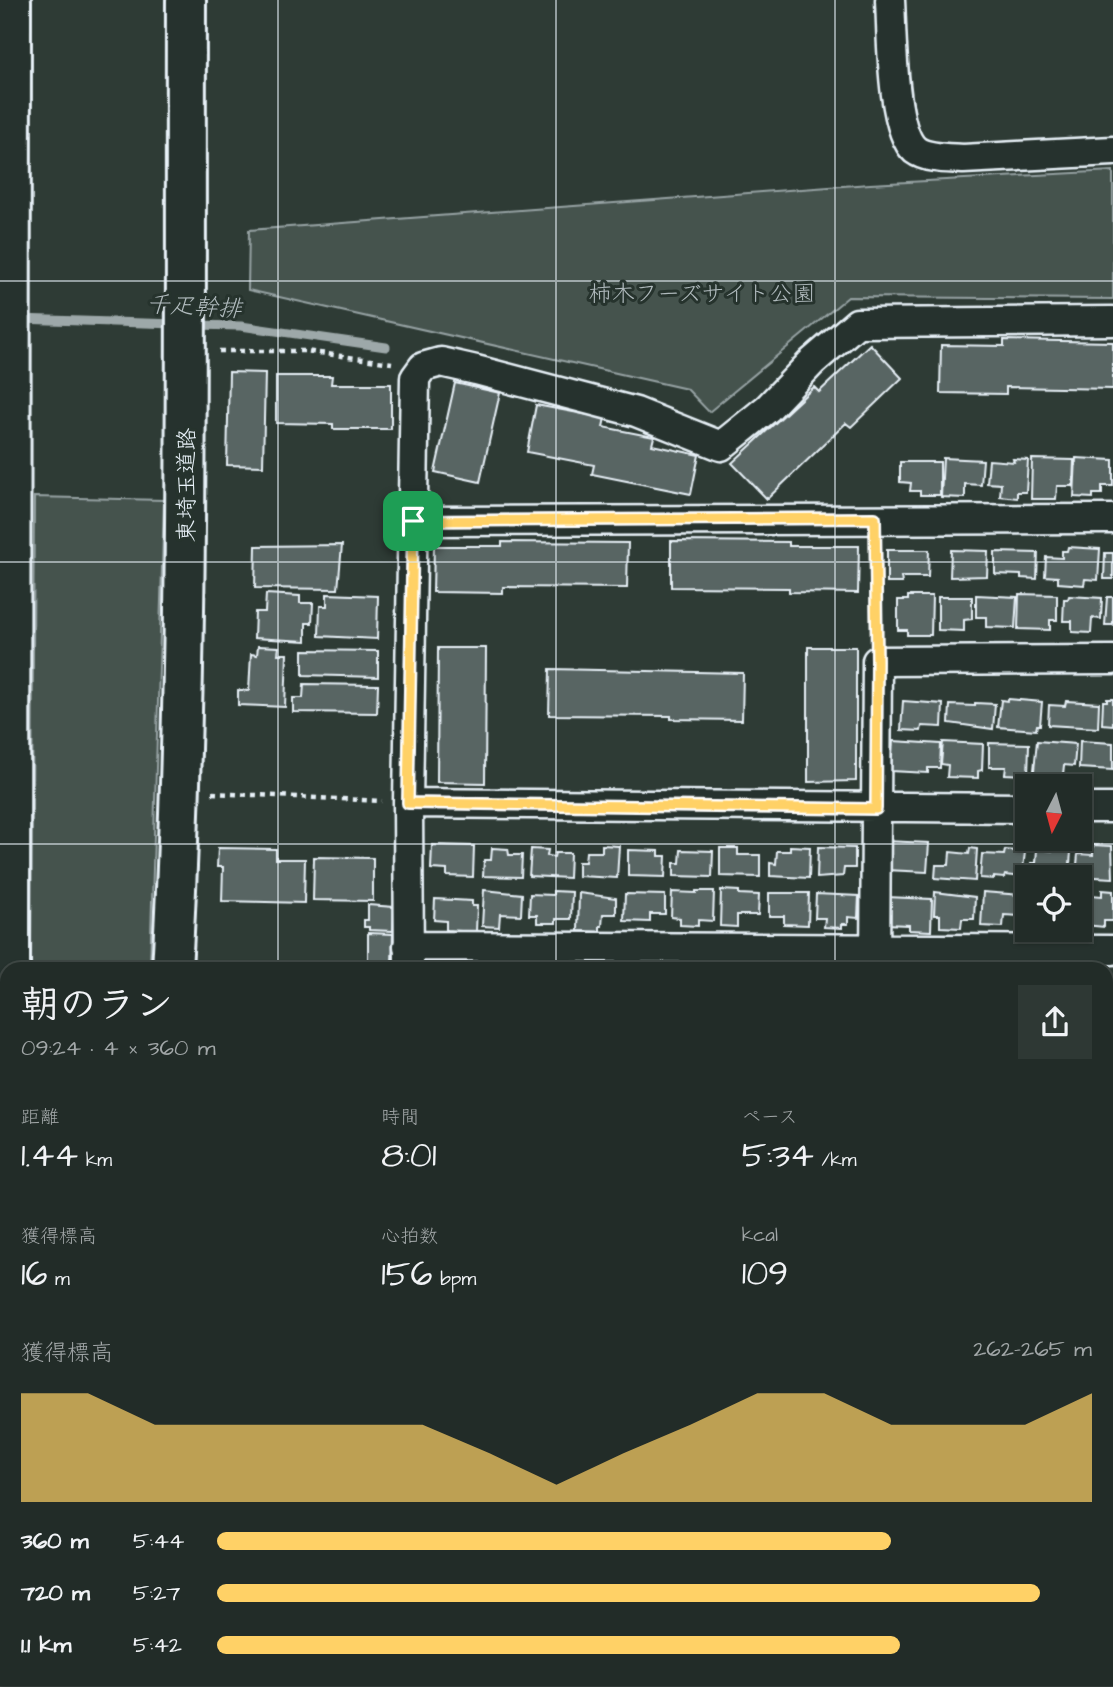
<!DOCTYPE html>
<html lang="ja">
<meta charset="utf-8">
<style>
body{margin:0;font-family:"Architects Daughter","Klee One",sans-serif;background:#2e3834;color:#f1f3f6;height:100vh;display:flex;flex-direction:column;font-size:26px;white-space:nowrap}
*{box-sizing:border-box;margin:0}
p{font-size:23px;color:#a2a7a8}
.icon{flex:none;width:38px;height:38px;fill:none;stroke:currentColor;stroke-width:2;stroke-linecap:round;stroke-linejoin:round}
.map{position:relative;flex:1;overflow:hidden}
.sheet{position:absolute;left:0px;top:962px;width:1113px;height:724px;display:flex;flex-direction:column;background:#222c28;border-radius:21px 21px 0 0;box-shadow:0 2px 5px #0004,0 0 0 2px #3f4845}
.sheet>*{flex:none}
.needle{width:46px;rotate:186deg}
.controls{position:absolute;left:1015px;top:774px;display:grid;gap:14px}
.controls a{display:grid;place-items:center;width:77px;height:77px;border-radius:0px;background:#222c28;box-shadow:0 2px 5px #0004,0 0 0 2px #3f4845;font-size:35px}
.pin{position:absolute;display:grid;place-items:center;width:60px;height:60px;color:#fff;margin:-30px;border-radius:14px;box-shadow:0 4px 10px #0006}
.round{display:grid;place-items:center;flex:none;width:74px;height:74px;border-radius:0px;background:#2e3834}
.headline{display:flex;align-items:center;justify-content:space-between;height:119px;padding:0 21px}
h1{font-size:38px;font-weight:600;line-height:52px}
.stats{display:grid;grid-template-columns:repeat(3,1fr);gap:10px;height:119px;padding:7px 21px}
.stats div{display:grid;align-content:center}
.stats b{font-size:35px;font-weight:600}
.stats small{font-size:19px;font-weight:400}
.stats p{font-size:19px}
.chart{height:196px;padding:14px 21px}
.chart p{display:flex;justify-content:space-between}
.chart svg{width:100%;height:126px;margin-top:7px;fill:#ffd166;opacity:.7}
ul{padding:0 21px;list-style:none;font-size:23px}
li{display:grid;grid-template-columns:112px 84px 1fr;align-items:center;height:52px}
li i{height:18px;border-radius:9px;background:#ffd166}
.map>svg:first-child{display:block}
.green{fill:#45524e;stroke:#96a2a3;stroke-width:2}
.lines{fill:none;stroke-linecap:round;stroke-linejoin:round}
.stream{stroke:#9da8a9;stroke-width:9}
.building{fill:#596563;stroke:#e8f1f8;stroke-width:2}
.minor-casing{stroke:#e8f1f8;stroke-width:33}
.highway-casing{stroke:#e8f1f8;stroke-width:44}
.path{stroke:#e8f1f8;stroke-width:4.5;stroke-dasharray:5 5;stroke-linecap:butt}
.minor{stroke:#26332d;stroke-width:28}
.highway{stroke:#26332d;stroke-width:38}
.route-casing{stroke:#fff;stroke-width:14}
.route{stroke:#ffd166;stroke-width:9}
.grid{fill:none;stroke:#e8f1f8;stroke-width:2;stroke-opacity:0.55}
.labels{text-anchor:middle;stroke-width:6;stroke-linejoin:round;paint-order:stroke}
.park-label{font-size:23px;fill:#afb9bc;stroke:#26332d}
.street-label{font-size:23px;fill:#e8f1f8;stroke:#26332d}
.water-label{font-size:24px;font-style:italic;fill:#b0babd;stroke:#26332d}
</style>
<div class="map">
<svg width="1113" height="1687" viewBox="0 0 1113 1687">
<rect width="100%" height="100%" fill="#2e3b35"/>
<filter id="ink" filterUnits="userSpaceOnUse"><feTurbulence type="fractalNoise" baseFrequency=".0143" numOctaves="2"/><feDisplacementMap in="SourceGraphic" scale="14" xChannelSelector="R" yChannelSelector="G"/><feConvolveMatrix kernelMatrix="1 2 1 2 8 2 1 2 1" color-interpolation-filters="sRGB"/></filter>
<g filter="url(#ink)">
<path class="green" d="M1113 171V299L848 297 709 412 687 389 248 290 249 230 870 184Z
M34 497 164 500 150 969H31Z
M1106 1522H1113V1589H1106Z
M43 1680H150V1687H43Z"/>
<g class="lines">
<path class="stream" d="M18 319 176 324
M193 325 241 326 386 347"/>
</g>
<path class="building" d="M1004 340 1113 342V389L1006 387V394L940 393 941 345 1004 346Z
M870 344 902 378 851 427 846 423 767 499 732 463 814 387 819 392Z
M229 372 265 373 263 466 227 465Z
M276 376H332L331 384H391V429H333V424L276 423Z
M455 383 500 393 480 482 435 472Z
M536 405 605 418 603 427 654 437 652 445 699 455 691 494 592 474 594 465 527 452Z
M943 458 983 460 981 485 965 484V498L941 497Z
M1076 458 1113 460V486H1102V494H1093V498L1074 497Z
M1013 459 1028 460 1026 492H1017V498L1000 496 1001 484 987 483 989 460 1014 462Z
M1032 459 1074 460 1073 486H1057L1056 499H1031Z
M900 462H940V495H920V491H910L911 483 900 482Z
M671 541 789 542V546H859L858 593 789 592V588L671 587Z
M502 542 628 543 627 588 503 587V593L433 592 434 546H502Z
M342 545 338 589 255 588 256 546Z
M1068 547 1100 549 1098 580 1085 579 1084 585 1058 583V577L1045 576 1046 557 1062 558V551H1067Z
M887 550H929L928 577H901L902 583H887Z
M951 550 988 551 987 576 950 577Z
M995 552 1038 553 1037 579 1021 578V575L995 574Z
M1105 553H1113V579H1104Z
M266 594 300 596V603H313L312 623H306V641L254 638 255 612H265Z
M327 594 378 596 377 639 319 636 320 606H327Z
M1019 594 1057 595V620H1050V630L1018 629Z
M976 595 1017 597 1015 628 986 627V617H976Z
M908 596H932L931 635H907V630H898V600H908Z
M1069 596 1102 598 1101 619 1092 618 1091 633 1072 632V621H1063L1064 599H1068Z
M938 597H972V619L964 620V631L938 630Z
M1107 597H1113V625H1105Z
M258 646 279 647 278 654H287L285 707 238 705V690L249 691 251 654 257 655Z
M808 647H856V781L808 782Z
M438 648H486L485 783 437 782Z
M303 650 378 651V677L303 675Z
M550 669 743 673 742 720 671 719V716L549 715Z
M304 684 378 685 377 713 293 712V698H303Z
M1008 699 1042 702 1040 725H1037L1036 730 998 727 1001 700 1007 701Z
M1107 699H1113V725L1102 724 1103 701H1107Z
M903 701 943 704 942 727 922 726 921 731 901 730Z
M1066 701 1099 703 1098 728 1048 725 1049 705 1065 706Z
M975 703 995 704 993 729 949 723 950 705 975 706Z
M893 741 941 744 940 768H928V773L891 771Z
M1037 741 1076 744 1074 766 1064 765 1062 784 1033 780Z
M1080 741 1113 743V770L1079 768Z
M943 742 983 744 982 770 978 771V778L947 777 948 765 941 764Z
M989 743 1029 744 1028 775 1005 774 1006 767H989Z
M885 841 929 843 927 872 886 870Z
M1054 844 1068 845 1067 851 1071 852 1069 875 1031 877V863H1036L1037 849 1053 851Z
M432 845 474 846 473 877 447 876V870L431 869Z
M602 845 619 846 617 878 578 876V862H585L586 852H602Z
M1093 845 1112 846 1113 878 1076 876 1078 854 1093 855Z
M790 846 810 847 809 878 770 876V863L776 864 777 851H790Z
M818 847 855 848V868H844L843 876 817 878Z
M218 848 276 849V859H305L304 903 222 901 223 867H217Z
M492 848 508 849 509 855H522L521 877 483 876 484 860H491Z
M720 848H738V855H760V877L720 876Z
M970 848 977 849 975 881 935 878 936 865H949L950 852 969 854Z
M531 849 548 850 547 856 554 857 555 853H570L569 878 529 876Z
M628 850 659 851V856H666L665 877 628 876Z
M681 850 713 851 712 877 674 876V863H680Z
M1005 850 1025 852 1022 877 1005 875 1004 878 994 877V879L980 878 982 854 1004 855Z
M314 857 373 858V901L313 900Z
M484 890 522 894 521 915 500 914 499 927 482 926Z
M721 890 739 891V894L759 895 758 915H737V927L720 926Z
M1102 890 1113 891V921H1104V927L1085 925V918L1080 917V894L1102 896Z
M553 891 572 892 571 919H556V923H537V915H529L530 894 553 895Z
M696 891H714L713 921 698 920V926L680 925V918L671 917 672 892 696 893Z
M935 892 975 897 974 919H962L961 928 940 927V915H934Z
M983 892 1021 895 1020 916 1004 915 1003 927 981 926Z
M579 893 616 898V914H603L602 926H600V932L578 931Z
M769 893H809L808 925 784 924V916H769Z
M625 894 665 895V914H650V922L624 921Z
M816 894 859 896 858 918 848 917V924H842V928L824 927 825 918H815Z
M886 897 932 899 931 931 909 930V925L885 924Z
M435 899 472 901V906H477L476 932 446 930V921L434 920Z
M368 905 394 907 393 931 369 930V927H364V920H368Z
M368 933 393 934 392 963 368 962Z
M1106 1002H1111V1025H1106Z
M1106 1038 1111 1039V1064H1106Z
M1106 1112H1113V1152H1106Z
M1106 1165 1113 1166V1202H1106Z
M1106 1327 1113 1328V1352H1106Z
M1106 1380H1113V1407H1106Z
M1106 1480H1113V1518H1106Z
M212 1680H258V1687H212Z
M287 1680H383V1687H287Z
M445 1680H528L527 1687H444Z
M735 1680H778V1687H739V1684H735Z
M789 1680H818V1687H789Z
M822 1680H852V1687H822Z
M910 1680H957V1687H910Z
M1007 1680H1049V1687H1007Z
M541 1681 569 1682V1687H541Z
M615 1684 729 1687H615Z"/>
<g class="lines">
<defs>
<path id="minor" d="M890 0C892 33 891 129 915 150 927 159 949 158 963 159L1113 151
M413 521 1113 519
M408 803 1027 808
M1080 808H1113
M408 946 1113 950
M875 967 877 661 1113 660
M409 970 408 803 415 378 423 367 441 362 476 370 636 412 721 446 768 408 812 362 857 323 1113 321
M1106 1085H1113
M1106 1260H1113
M0 1261 7 1260
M1106 1445H1113
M0 1457H7
M1106 1604H1113
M404 1687V1680
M873 1687V1680"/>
<path id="highway" d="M10 970 11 0
M172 970C190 647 185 323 186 0
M22 1687V1680
M166 1687V1680"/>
</defs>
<use href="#minor" class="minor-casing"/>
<use href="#highway" class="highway-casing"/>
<path class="path" d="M219 351H305L392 363
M876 547 877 636
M212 793 382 801
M1106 1226H1113
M0 1296 6 1301 7 1323
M7 1651V1634"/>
<use href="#minor" class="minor"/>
<use href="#highway" class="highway"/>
</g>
</g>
<g class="lines" filter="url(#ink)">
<defs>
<path id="route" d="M875 518 877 661 876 809 408 803 413 521Z"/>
</defs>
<use href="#route" class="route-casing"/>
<use href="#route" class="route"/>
</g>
<path class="grid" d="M278 0V970M556 0V970M835 0V970M0 281H1113M0 562H1113M0 844H1113M0 1125H7M1106 1125H1113M0 1406H7M1106 1406H1113M278 1680V1687M556 1680V1687M835 1680V1687"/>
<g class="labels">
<g class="park-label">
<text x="702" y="301">柿木フーズサイト公園</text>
</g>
<g class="street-label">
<text transform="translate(186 485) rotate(-90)" y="8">東埼玉道路</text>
</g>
<g class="water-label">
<text transform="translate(194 306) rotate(3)" y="8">千疋幹排</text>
</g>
</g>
</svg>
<div class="controls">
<a><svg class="needle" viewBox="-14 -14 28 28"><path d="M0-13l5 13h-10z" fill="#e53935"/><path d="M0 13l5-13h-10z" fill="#a2a7a8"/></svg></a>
<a><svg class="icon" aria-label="locate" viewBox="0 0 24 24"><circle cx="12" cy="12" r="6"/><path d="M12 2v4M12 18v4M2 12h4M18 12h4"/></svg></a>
</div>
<div class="pin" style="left:413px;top:521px;background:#1e9e55"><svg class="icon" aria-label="arrive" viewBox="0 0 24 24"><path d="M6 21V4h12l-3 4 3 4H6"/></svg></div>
<section class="sheet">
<div class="headline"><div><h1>朝のラン</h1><p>09:24 · 4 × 360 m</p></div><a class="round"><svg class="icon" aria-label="share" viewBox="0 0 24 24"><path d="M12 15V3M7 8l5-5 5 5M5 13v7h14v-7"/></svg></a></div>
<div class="stats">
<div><p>距離</p><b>1.44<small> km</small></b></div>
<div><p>時間</p><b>8:01</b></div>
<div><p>ペース</p><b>5:34<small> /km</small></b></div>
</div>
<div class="stats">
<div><p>獲得標高</p><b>16<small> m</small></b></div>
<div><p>心拍数</p><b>156<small> bpm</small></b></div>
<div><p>kcal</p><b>109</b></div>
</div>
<div class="chart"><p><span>獲得標高</span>262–265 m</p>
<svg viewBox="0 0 160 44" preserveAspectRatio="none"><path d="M0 44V6L10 6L20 17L30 17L40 17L50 17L60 17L70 27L80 38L90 27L100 17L110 6L120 6L130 17L140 17L150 17L160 6V44z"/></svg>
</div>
<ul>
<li><b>360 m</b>5:44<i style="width:77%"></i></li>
<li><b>720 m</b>5:27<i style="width:94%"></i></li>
<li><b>1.1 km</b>5:42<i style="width:78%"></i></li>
</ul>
</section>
</div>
